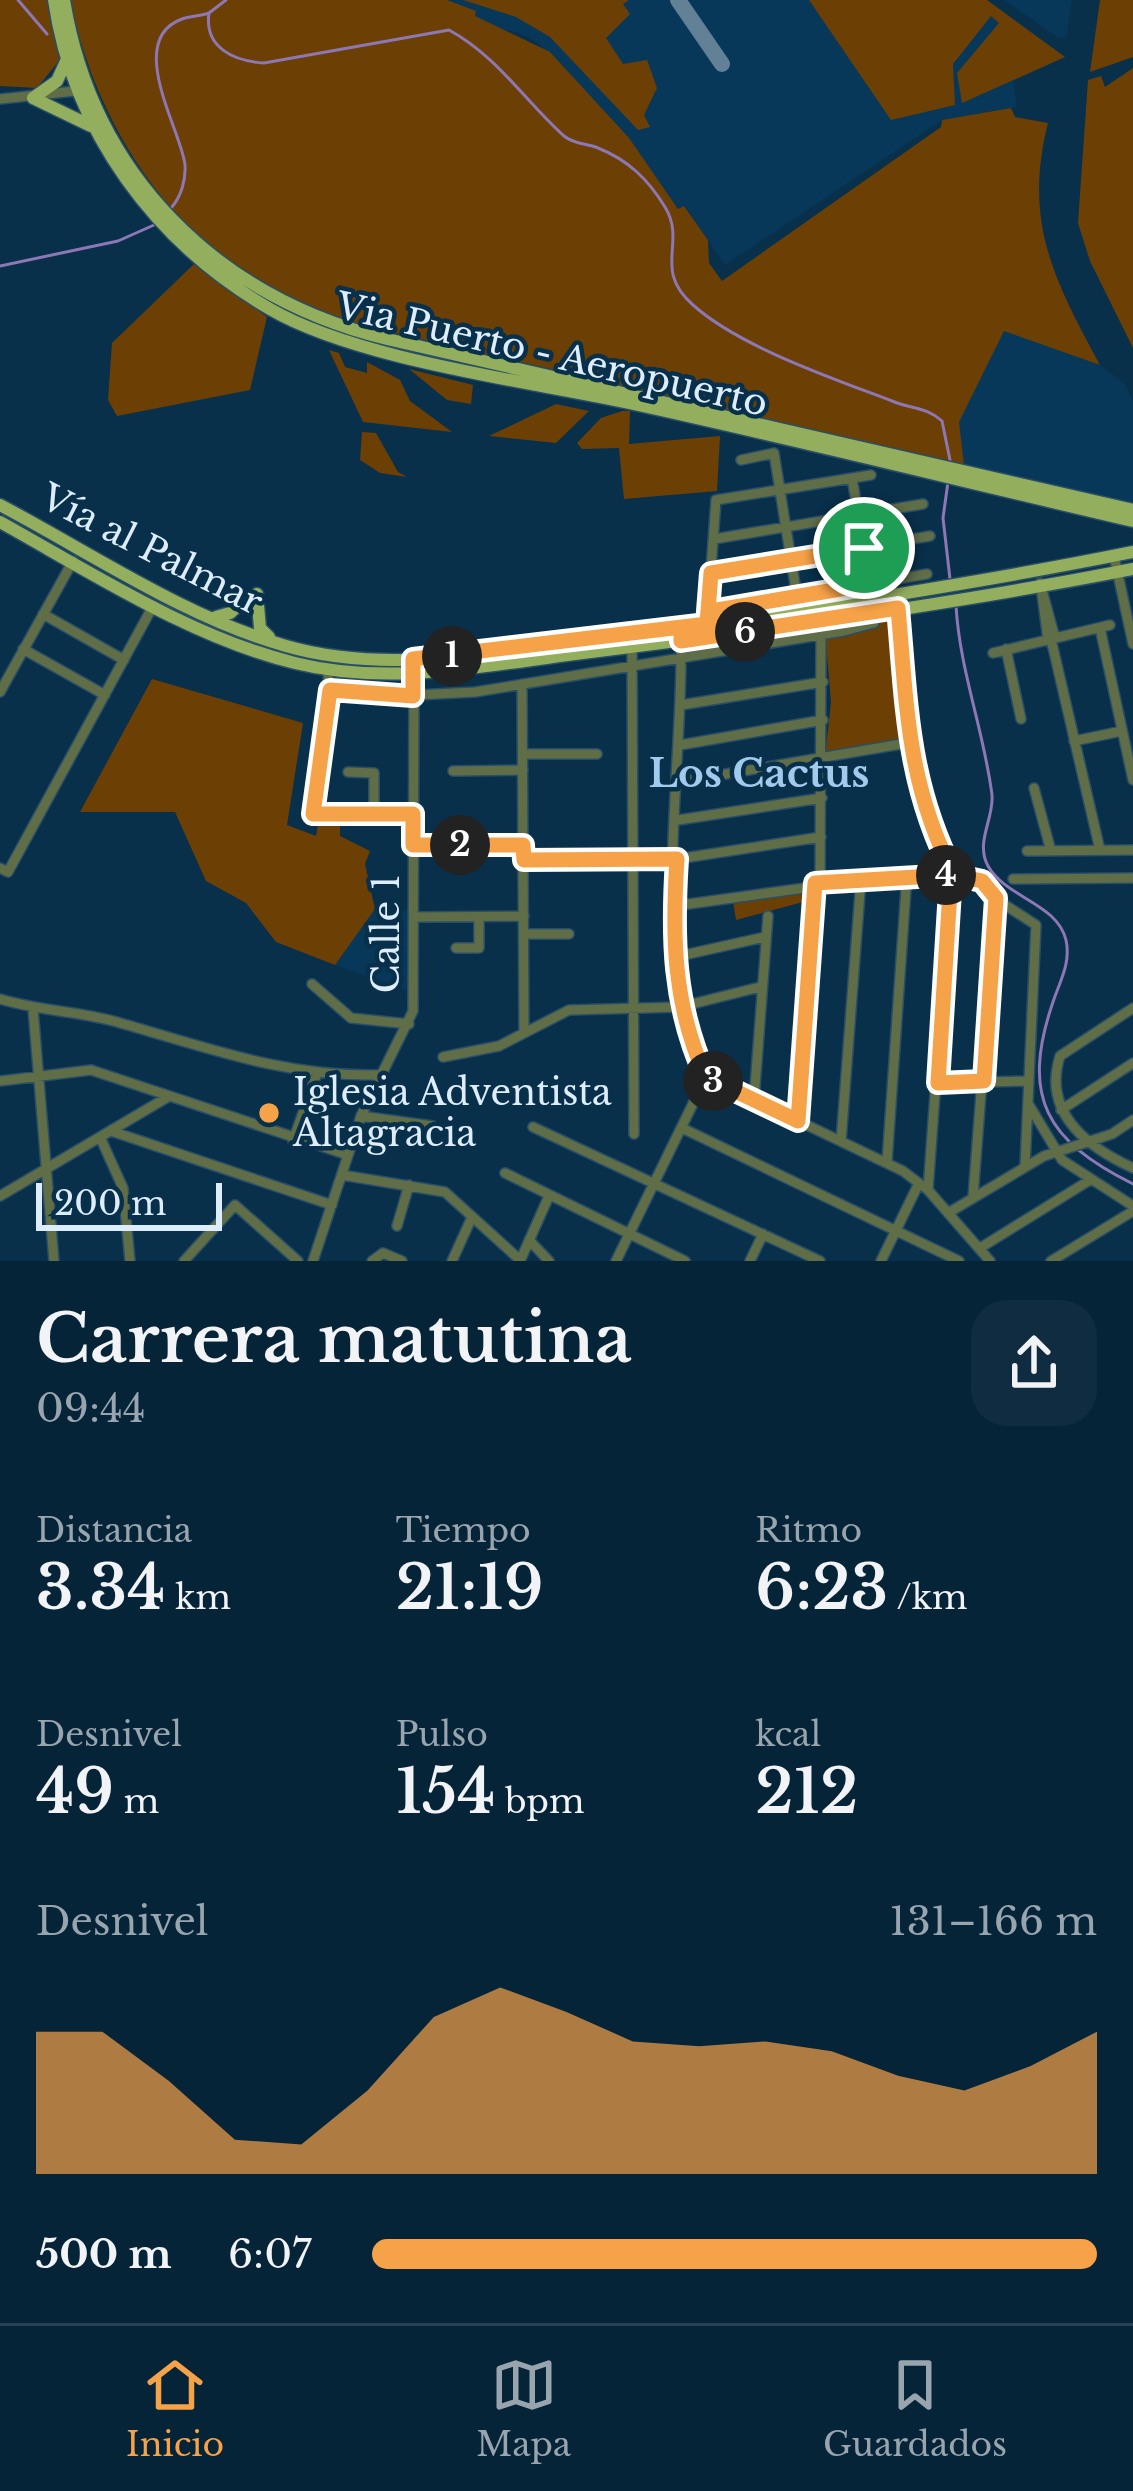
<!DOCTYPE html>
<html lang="es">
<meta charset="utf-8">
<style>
body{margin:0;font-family:"Libre Baskerville",serif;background:#0f2c40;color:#f1f3f6;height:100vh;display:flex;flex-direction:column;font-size:45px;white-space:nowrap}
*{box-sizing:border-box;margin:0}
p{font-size:39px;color:#98a4ae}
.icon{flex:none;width:66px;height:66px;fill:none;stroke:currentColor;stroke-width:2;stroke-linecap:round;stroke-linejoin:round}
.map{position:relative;height:1261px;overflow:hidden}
.panel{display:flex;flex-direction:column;background:#062438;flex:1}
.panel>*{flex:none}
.scale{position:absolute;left:36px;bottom:30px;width:186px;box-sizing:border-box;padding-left:12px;border:6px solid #ddedfc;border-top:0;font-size:33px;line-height:42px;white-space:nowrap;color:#ddedfc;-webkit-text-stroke:9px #08304b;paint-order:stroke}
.pin{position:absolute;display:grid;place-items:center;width:102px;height:102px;color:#fff;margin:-51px;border:6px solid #fff;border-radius:50%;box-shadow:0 3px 12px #0007}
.km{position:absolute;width:60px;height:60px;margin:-30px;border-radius:50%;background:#222;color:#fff;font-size:33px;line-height:60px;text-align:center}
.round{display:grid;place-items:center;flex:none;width:126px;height:126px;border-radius:36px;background:#0f2c40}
.summary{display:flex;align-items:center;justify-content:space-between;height:204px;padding:0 36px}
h1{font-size:66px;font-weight:600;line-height:90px}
.metrics{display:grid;grid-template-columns:repeat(3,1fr);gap:18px;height:204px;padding:12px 36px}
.metrics div{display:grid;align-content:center}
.metrics b{font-size:60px;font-weight:600}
.metrics small{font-size:33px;font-weight:400}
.metrics p{font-size:33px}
.chart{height:336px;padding:24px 36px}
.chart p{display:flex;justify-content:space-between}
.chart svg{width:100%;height:216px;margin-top:12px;fill:#f6a248;opacity:.7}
ul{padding:0 36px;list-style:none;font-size:39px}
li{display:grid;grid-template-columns:192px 144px 1fr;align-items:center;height:90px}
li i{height:30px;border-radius:15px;background:#f6a248}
.tabs{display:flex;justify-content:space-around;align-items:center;height:168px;border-top:3px solid #274153;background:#062438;font-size:33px;color:#98a4ae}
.tabs a{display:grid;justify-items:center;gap:6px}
.tabs .on{color:#f6a248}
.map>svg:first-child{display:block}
.built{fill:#073859}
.green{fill:#6c3f04}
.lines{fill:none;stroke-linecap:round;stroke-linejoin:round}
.stream{stroke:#8d77b4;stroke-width:3}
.taxiway{stroke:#628096;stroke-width:16}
.minor-casing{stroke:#2a4e67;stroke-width:12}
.major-casing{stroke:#2a4e67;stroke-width:15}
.minor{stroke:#606e48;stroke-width:9}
.major{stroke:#93ae5c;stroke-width:12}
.route-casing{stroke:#fff;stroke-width:24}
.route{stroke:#f6a248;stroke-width:15}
.poi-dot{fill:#f6a248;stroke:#08304b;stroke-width:4.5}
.labels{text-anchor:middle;stroke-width:9;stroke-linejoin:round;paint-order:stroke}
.street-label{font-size:36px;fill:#ddedfc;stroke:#08304b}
.poi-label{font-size:36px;fill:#ddedfc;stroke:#08304b;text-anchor:start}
.neighbourhood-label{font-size:39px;font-weight:bold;fill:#a1caed;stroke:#08304b}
</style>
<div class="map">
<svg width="1133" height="1261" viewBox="0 0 1133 1261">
<rect width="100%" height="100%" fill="#08304b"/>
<path class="built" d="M266 0H987L1065 57 1013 81 1017 107 942 120 725 265 685 206 679 209 538 43 517 32Z
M1004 0H1072L1066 37 1059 38Z
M1004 330 1100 365 1124 383 1133 401V505L964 465 958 422Z
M375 909 410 910 409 991 335 965Z"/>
<path class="green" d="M0 0H49L62 57 37 88 0 86Z
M70 0H447L476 11 475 16 550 52 629 138 678 209 684 206 708 240 709 263 722 281 941 127 942 120 1011 108 1015 117 1048 123C1023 222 1054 280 1100 365L1004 331 959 422 964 465 327 317C300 304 268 292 244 275 151 207 94 112 70 0Z
M463 0H629L623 4 630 14 606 38 623 64 647 60 657 88 644 115 650 127 638 130 550 37 516 17Z
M809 0H987L1065 57 962 103 957 73 999 23 991 16 953 64 955 105 891 120Z
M1100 0H1133V57L1090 72Z
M1133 68V348L1090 261 1078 223 1088 80 1101 76 1105 87Z
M194 264 267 317 250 390 117 416 108 400 112 343Z
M329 350 339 353 345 367 367 373V362L400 380 410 401 452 432 363 422Z
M409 369 473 385 471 404 447 400Z
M556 404 589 411 556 443 489 436Z
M622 411H630L629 444 720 436 717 491 624 499 619 448 582 449 577 443 601 418Z
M362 432 376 433 398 472 407 477 380 473 360 460Z
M892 613 904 742 825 757 831 702 825 632 830 624Z
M152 679 303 723 287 825 316 836 319 819 340 820V836L370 851 365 864 375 909 335 965 276 942 246 903 206 881 175 812H80Z
M808 890 807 901 736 920 733 901Z"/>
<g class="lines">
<path class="stream" d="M18 0 47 34
M226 0 209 13C204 48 234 61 264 63L449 30C497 56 525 101 564 136 575 145 587 143 598 148 628 160 648 179 665 207 687 243 652 269 693 305 740 347 832 378 892 401 911 409 927 407 942 421L950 460
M171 208C181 197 186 180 185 165 182 132 124 40 182 19 190 16 201 16 209 13
M0 266 118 241 154 225
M948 482 943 518 950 579
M956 606C960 672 984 731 992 795 994 819 975 842 988 866 1006 898 1057 903 1066 940 1071 963 1060 981 1053 1002 1020 1098 1047 1141 1133 1184"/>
<path class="taxiway" d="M678 0 722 64"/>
<defs>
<path id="minor" d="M0 99 84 90
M741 460 774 453 797 597
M852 478 870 584
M714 539 923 504
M1114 556 1133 644
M711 573 930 536
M1040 583 1055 638
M1042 594 1048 640
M43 614 124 660
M715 623 717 610 927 574
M707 624 716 500 871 475
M1100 628 1133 780
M681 634C684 775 647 948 706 1077L903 1171 928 1190 990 1261
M1051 639 1100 850
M632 647 634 1134
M23 649 105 695
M1006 649 1021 719
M993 653 1110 625
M327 669 330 690 313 814H413
M522 684 524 1033
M330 690 396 696 475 692 844 631 874 623 875 611
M0 692 73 561
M681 705 823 682
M1074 741 1122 731
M907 743 919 798 954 875
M680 745 823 720
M523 754H597
M453 771 523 770
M348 772 374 773V814
M679 782 907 743 898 609
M1034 788 1051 851
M678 820 822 798
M413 845H523
M1027 851 1133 850
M523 860 677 859 821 837
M0 868 8 872 153 606
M1013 879 1133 878
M820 883 821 635
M674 906 907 874 982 882 996 899 1036 925 1025 1166
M414 917 524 916
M524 934H569
M456 948H479V917
M675 957 765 937
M312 984 351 1018 409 1024
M0 999C39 1011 79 1011 117 1022 205 1047 285 1077 378 1075
M1133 1008 1060 1056C1042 1113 1087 1147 1133 1168
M33 1009 54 1261
M443 1057 499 1046 569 1010 680 1007 760 987
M0 1081 91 1070 348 1155
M937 1083 1028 1081
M754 1100 768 916
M1029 1105 1062 1160 1133 1206
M1061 1110 1133 1063
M361 1116 433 1126
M798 1121 815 883
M533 1127 820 1261
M682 1128 959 1261
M111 1131 332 1205
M100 1137 123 1188 130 1261
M293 1141 317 1073
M841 1141 861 879
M887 1162 907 874
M505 1173 685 1261
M342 1175 445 1192 520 1260
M928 1190 951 875
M0 1196 166 1098
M973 1197 996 899
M948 1213 1044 1156 1112 1134 1133 1120
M397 1226 409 1185
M529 1240 549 1261
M980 1248 1090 1180
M184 1261 235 1205 298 1261
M313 1261 361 1116 413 1011 414 669
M372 1261 383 1253 402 1261
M452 1261 472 1217
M520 1261 549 1196
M616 1261 706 1077
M750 1261 763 1234
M881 1261 919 1183
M1051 1261 1133 1211"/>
<path id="major" d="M54 0C73 132 156 243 270 309 358 360 527 381 629 403 798 440 965 482 1133 521
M64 0C93 176 217 297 387 339L1133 510
M33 98 91 126
M33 98 57 81 67 59
M0 505C91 553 186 618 286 646 393 677 512 649 620 635 791 612 964 586 1133 552
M0 522C92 573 192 638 295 663 387 686 483 666 575 654 761 631 949 605 1133 569
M257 594 260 628 269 637
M216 617 230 613 244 600"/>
</defs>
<use href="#minor" class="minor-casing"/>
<use href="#major" class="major-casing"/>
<use href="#minor" class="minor"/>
<use href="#major" class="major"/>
</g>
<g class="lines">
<defs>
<path id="route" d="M864 548 711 573 707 624 413 659V696L330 690 313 814H413V845H523L524 860 677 859C672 937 673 1005 706 1077L798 1121 815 883 951 875 938 1083 984 1081 996 898 982 881 954 875C907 784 907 708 898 608L681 641V628L716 623 717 610 870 584 864 548"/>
</defs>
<use href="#route" class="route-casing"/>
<use href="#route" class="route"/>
</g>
<circle class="poi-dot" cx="269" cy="1113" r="12"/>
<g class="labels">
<g class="street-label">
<text transform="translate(552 354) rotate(13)" y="13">Via Puerto - Aeropuerto</text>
<text transform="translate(152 549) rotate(27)" y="13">Vía al Palmar</text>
<text transform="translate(386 934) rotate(-90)" y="13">Calle 1</text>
</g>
<g class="poi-label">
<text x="293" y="1105">Iglesia Adventista<tspan x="293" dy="41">Altagracia</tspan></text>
</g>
<g class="neighbourhood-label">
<text x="759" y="787">Los Cactus</text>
</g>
</g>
</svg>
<div class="scale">200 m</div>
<div class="pin" style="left:864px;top:548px;background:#1e9e55"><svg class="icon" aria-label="arrive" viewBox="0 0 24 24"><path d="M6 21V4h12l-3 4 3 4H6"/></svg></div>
<b class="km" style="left:452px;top:656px">1</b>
<b class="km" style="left:460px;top:845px">2</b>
<b class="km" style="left:713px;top:1081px">3</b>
<b class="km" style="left:946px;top:875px">4</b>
<b class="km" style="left:745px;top:632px">6</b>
</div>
<section class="panel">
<div class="summary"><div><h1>Carrera matutina</h1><p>09:44</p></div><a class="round"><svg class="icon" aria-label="share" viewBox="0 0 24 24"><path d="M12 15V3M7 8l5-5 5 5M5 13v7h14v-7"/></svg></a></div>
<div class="metrics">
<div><p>Distancia</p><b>3.34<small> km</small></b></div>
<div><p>Tiempo</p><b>21:19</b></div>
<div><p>Ritmo</p><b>6:23<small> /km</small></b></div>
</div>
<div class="metrics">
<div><p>Desnivel</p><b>49<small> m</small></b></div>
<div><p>Pulso</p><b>154<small> bpm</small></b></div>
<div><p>kcal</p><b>212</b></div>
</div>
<div class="chart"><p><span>Desnivel</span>131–166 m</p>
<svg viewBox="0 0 160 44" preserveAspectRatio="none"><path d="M0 44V15L10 15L20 25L30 37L40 38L50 27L60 12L70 6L80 11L90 17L100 18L110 17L120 19L130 24L140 27L150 22L160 15V44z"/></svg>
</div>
<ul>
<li><b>500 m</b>6:07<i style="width:100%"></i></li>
</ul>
</section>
<nav class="tabs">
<a class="on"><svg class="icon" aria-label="home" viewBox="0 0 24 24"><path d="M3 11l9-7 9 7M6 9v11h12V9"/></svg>Inicio</a>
<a><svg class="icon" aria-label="map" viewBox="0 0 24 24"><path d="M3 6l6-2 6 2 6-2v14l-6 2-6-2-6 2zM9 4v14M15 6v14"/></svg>Mapa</a>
<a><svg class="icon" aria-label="saved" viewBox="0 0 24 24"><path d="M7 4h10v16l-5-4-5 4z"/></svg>Guardados</a>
</nav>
